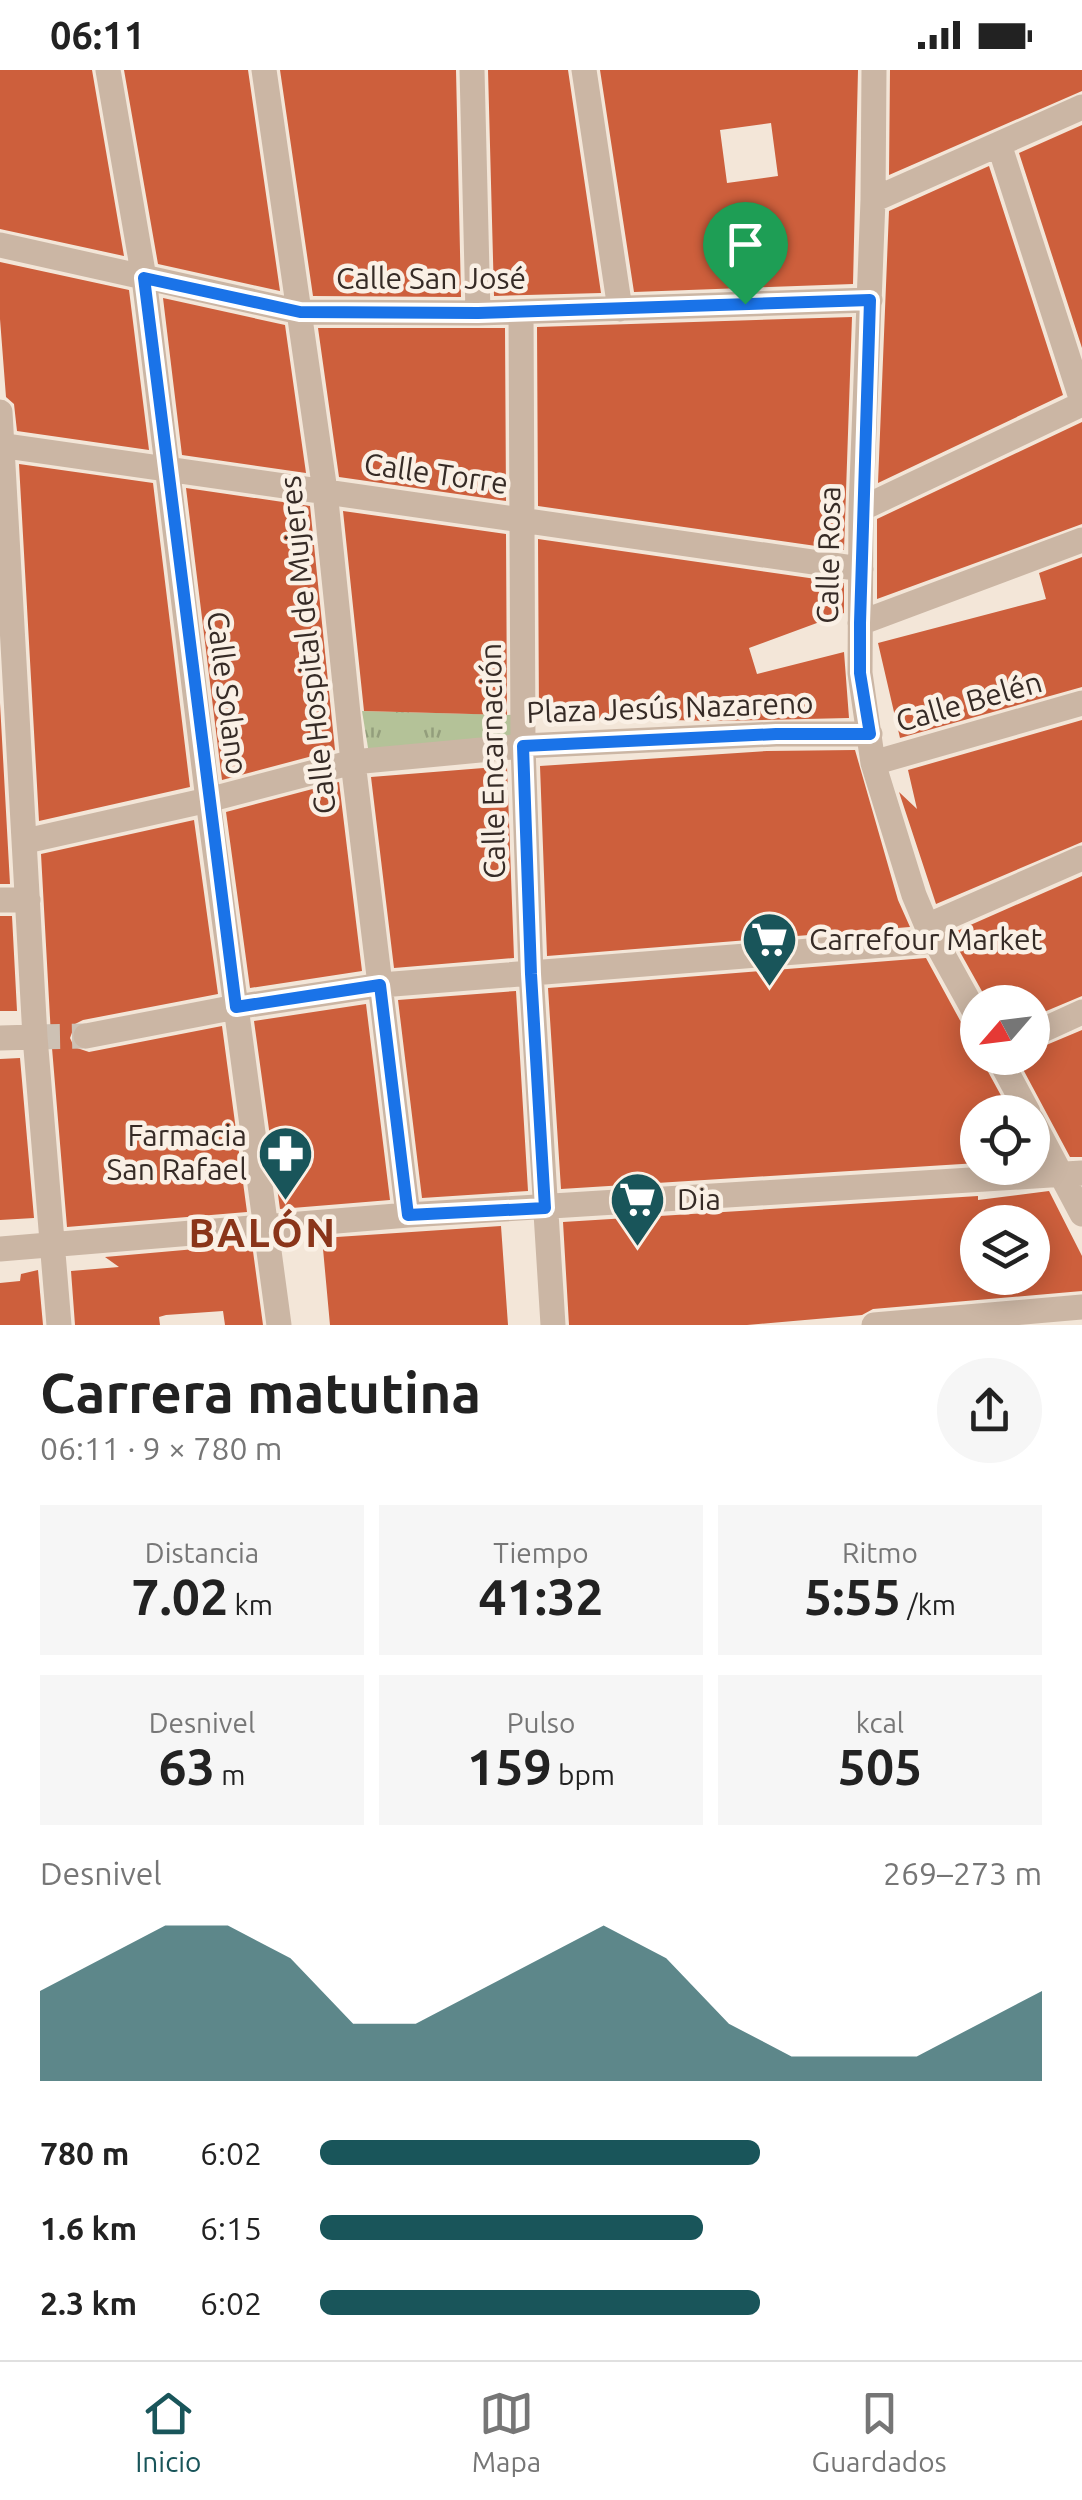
<!DOCTYPE html>
<html lang="es">
<meta charset="utf-8">
<style>
body{margin:0;font-family:Ubuntu,sans-serif;background:#f6f6f6;color:#222;height:100vh;display:flex;flex-direction:column;font-size:38px;white-space:nowrap}
*{box-sizing:border-box;margin:0}
p{font-size:32px;color:#767676}
.icon{flex:none;width:55px;height:55px;fill:none;stroke:currentColor;stroke-width:2;stroke-linecap:round;stroke-linejoin:round}
.map{position:relative;height:1255px;overflow:hidden}
.drawer{display:flex;flex-direction:column;background:#fff;flex:1}
.drawer>*{flex:none}
.needle{width:65px;rotate:242deg}
.tools{position:absolute;left:960px;top:915px;display:grid;gap:20px}
.tools a{display:grid;place-items:center;width:90px;height:90px;border-radius:50%;background:#fff;box-shadow:0 5px 25px #0003;font-size:50px}
.pin{position:absolute;display:grid;place-items:center;width:85px;height:85px;color:#fff;margin:-102px -42px;border-radius:50% 50% 50% 0;rotate:-45deg;box-shadow:0 0 10px #0007}
.pin .icon{rotate:45deg}
.round{display:grid;place-items:center;flex:none;width:105px;height:105px;border-radius:52px;background:#f6f6f6}
.headline{display:flex;align-items:center;justify-content:space-between;height:170px;padding:0 40px}
h1{font-size:55px;font-weight:600;line-height:75px}
.figures{display:grid;grid-template-columns:repeat(3,1fr);gap:15px;height:170px;padding:10px 40px}
.figures div{display:grid;align-content:center;border-radius:0px;background:#f6f6f6;text-align:center}
.figures b{font-size:50px;font-weight:600}
.figures small{font-size:28px;font-weight:400}
.figures p{font-size:28px}
.chart{height:280px;padding:20px 40px}
.chart p{display:flex;justify-content:space-between}
.chart svg{width:100%;height:180px;margin-top:10px;fill:#19555a;opacity:.7}
ul{padding:0 40px;list-style:none;font-size:32px}
li{display:grid;grid-template-columns:160px 120px 1fr;align-items:center;height:75px}
li i{height:25px;border-radius:12px;background:#19555a}
.status{display:flex;justify-content:space-between;align-items:center;height:70px;padding:0 50px;background:#fff;direction:ltr}
.status svg{height:28px;fill:currentColor}
.tabs{display:flex;justify-content:space-around;align-items:center;height:140px;border-top:2px solid #e0e0e0;background:#fff;font-size:28px;color:#767676}
.tabs a{display:grid;justify-items:center;gap:5px}
.tabs .active{color:#19555a}
.map>svg:first-child{display:block}
.park{fill:url(#park-tufts)}
.building{fill:#cd5f3c;fill-rule:evenodd}
.lines{fill:none;stroke-linecap:round;stroke-linejoin:round}
.minor-tunnel{stroke:#cdc1b4;stroke-width:25;stroke-dasharray:25 12;stroke-linecap:butt}
.minor{stroke:#cbb6a4;stroke-width:25}
.route-casing{stroke:#fff;stroke-width:20}
.route{stroke:#1a73e8;stroke-width:12}
.labels{text-anchor:middle;stroke-width:9;stroke-linejoin:round;paint-order:stroke}
.street-label{font-size:30px;fill:#362b26;stroke:#faf0e5}
.poi-label{font-size:30px;fill:#362b26;stroke:#faf0e5;text-anchor:start}
.district-label{font-size:40px;font-weight:bold;letter-spacing:2.5px;fill:#8a351a;stroke:#faf0e5}
</style>
<div class="status"><b>06:11</b><svg viewBox="0 0 49 12"><path d="M0 12V9h3v3zM5 12V6h3v6zM10 12V3h3v9zM15 12V0h3v12zM26 1h20v11H26zM47 4h2v5h-2z"/></svg></div>
<div class="map">
<svg width="1082" height="1255" viewBox="0 0 1082 1255">
<defs>
<pattern id="park-tufts" width="24" height="20" patternUnits="userSpaceOnUse" patternTransform="scale(2.5)"><rect width="24" height="20" fill="#b4c298"/><path d="M3 7l-1-3M5 7V3M7 7l1-3M15 17l-1-3M17 17v-4M19 17l1-3" fill="none" stroke="#939e7c"/></pattern>
</defs>
<rect width="100%" height="100%" fill="#f3e6d8"/>
<path class="park" d="M362 641 514 645 515 677 370 690Z"/>
<path class="building" d="M0 0H92L124 186 0 159Z
M124 0H248L280 221 158 194Z
M280 0H456L461 227 313 226Z
M488 0H568L601 223 494 226Z
M600 0H858L853 214 634 222ZM771 53 778 106 727 113 720 60Z
M890 0H1082V21L889 105Z
M1082 55V278L1019 83Z
M989 96 1063 325 878 413 889 141Z
M0 192 129 220 149 380 17 361 14 334 6 327 0 249Z
M163 228 285 255 306 403 182 385Z
M852 247 844 480 538 436 537 257Z
M318 258H505L506 431 339 407Z
M1082 352V454L877 529V449Z
M19 394 153 413 190 717 39 751Z
M186 418 310 436 335 680 222 710Z
M343 441 506 464 507 645 364 641Z
M538 469 844 513V543L749 578 757 604 844 582 849 648 715 651 539 647Z
M1082 487V617L900 668 878 573 1046 529 1039 503Z
M0 633 10 814H0Z
M1082 650V772L936 834 899 722 917 739 908 700Z
M855 680 898 830 910 857 547 886 540 696 767 681Z
M496 697H507L514 888 394 898 371 707Z
M339 712 362 901 250 918 226 742Z
M194 750 218 924 83 950 75 954 70 968 74 977 89 982 222 956 247 1142 67 1157 51 966 41 784Z
M1082 806V926L1032 947V932H988L950 864Z
M0 846H12L17 941H0Z
M926 888 1010 1042H978V1093L561 1119 548 918Z
M516 921 528 1121 422 1128 398 930Z
M366 934 390 1130 280 1139 254 951Z
M1082 960V1087H1070L1017 988H1032V981Z
M20 988 34 1148 0 1150V989Z
M1049 1121 1082 1186V1221L873 1239 862 1245 747 1255H569L563 1152 978 1126V1130ZM978 1152H1032V1208H978Z
M501 1156 508 1255H330L322 1168Z
M252 1174 263 1255H225L223 1241 166 1245 159 1247 160 1255H75L71 1201 119 1197 105 1187Z
M38 1200 43 1255H0V1213L20 1211 21 1204Z"/>
<g class="lines">
<path class="minor-tunnel" d="M35 967 86 966"/>
<path class="minor" d="M108 0 144 208 208 730 279 1255
M264 0 325 421 353 692 408 1145
M472 0 478 243
M584 0 620 239
M874 0 873 130 861 439 860 603 873 693 914 825 927 856 978 948
M999 74 1082 331
M873 130 1082 37
M0 175 300 242 478 243 870 230
M521 242 523 676 531 903 553 1255
M0 342 35 967 59 1255
M0 375 861 499
M861 439 1082 334
M860 553 1082 470
M873 693 1082 633
M26 771 208 730 353 692 523 676 776 664H870
M0 830H28
M927 856 1082 788
M1032 965 1082 942
M86 966 236 937 381 915 935 871
M0 968 35 967
M999 988 1028 1042
M1032 1050 1082 1144
M0 1179 408 1145 1082 1103
M874 1255 1082 1237"/>
</g>
<g class="lines">
<defs>
<path id="route" d="M144 208 300 242 478 243 870 230 860 553V603L870 664H776L523 676 531 904 545 1138 408 1145 380 915 236 937Z"/>
</defs>
<use href="#route" class="route-casing"/>
<use href="#route" class="route"/>
</g>
<defs>
<symbol id="supermarket-pin" viewBox="-11 -11 22 30"><path d="M0 17L-7.5 6A9.5 9.5 0 1 1 7.5 6Z" fill="#19555a" stroke="#faf0e5"/><path d="M-6-5.5h2.5l.6 2H6L4.5 2H-2.5L-4.4-4H-6ZM-1.5 3.2a1.3 1.3 0 1 0 .1 0ZM3 3.2a1.3 1.3 0 1 0 .1 0Z" fill="#fff"/></symbol>
<symbol id="pharmacy-pin" viewBox="-11 -11 22 30"><path d="M0 17L-7.5 6A9.5 9.5 0 1 1 7.5 6Z" fill="#19555a" stroke="#faf0e5"/><path d="M-2-6h4v4h4v4h-4v4h-4v-4h-4v-4h4Z" fill="#fff"/></symbol>
</defs>
<g fill-rule="evenodd">
<use href="#supermarket-pin" x="738" y="838" width="63" height="86"/>
<use href="#pharmacy-pin" x="254" y="1052" width="63" height="86"/>
<use href="#supermarket-pin" x="606" y="1098" width="63" height="86"/>
</g>
<g class="labels">
<g class="street-label">
<text x="431" y="219">Calle San José</text>
<text transform="translate(436 404) rotate(8)" y="10">Calle Torre</text>
<text transform="translate(829 485) rotate(-89)" y="10">Calle Rosa</text>
<text transform="translate(308 575) rotate(-96)" y="10">Calle Hospital de Mujeres</text>
<text transform="translate(227 623) rotate(83)" y="10">Calle Solano</text>
<text transform="translate(969 632) rotate(-16)" y="10">Calle Belén</text>
<text transform="translate(670 638) rotate(-2)" y="10">Plaza Jesús Nazareno</text>
<text transform="translate(493 691) rotate(-91)" y="10">Calle Encarnación</text>
</g>
<g class="poi-label">
<text x="809" y="880">Carrefour Market</text>
<text x="247" y="1076" text-anchor="end">Farmacia<tspan x="247" dy="34">San Rafael</tspan></text>
<text x="677" y="1140">Dia</text>
</g>
<g class="district-label">
<text x="263" y="1177">BALÓN</text>
</g>
</g>
</svg>
<div class="tools">
<a><svg class="needle" viewBox="-14 -14 28 28"><path d="M0-13l5 13h-10z" fill="#e53935"/><path d="M0 13l5-13h-10z" fill="#767676"/></svg></a>
<a><svg class="icon" aria-label="locate" viewBox="0 0 24 24"><circle cx="12" cy="12" r="6"/><path d="M12 2v4M12 18v4M2 12h4M18 12h4"/></svg></a>
<a><svg class="icon" aria-label="layers" viewBox="0 0 24 24"><path d="M12 4l9 5-9 5-9-5zM3 14l9 5 9-5"/></svg></a>
</div>
<div class="pin" style="left:745px;top:234px;background:#1e9e55"><svg class="icon" aria-label="arrive" viewBox="0 0 24 24"><path d="M6 21V4h12l-3 4 3 4H6"/></svg></div>
</div>
<section class="drawer">
<div class="headline"><div><h1>Carrera matutina</h1><p>06:11 · 9 × 780 m</p></div><a class="round"><svg class="icon" aria-label="share" viewBox="0 0 24 24"><path d="M12 15V3M7 8l5-5 5 5M5 13v7h14v-7"/></svg></a></div>
<div class="figures">
<div><p>Distancia</p><b>7.02<small> km</small></b></div>
<div><p>Tiempo</p><b>41:32</b></div>
<div><p>Ritmo</p><b>5:55<small> /km</small></b></div>
</div>
<div class="figures">
<div><p>Desnivel</p><b>63<small> m</small></b></div>
<div><p>Pulso</p><b>159<small> bpm</small></b></div>
<div><p>kcal</p><b>505</b></div>
</div>
<div class="chart"><p><span>Desnivel</span>269–273 m</p>
<svg viewBox="0 0 160 44" preserveAspectRatio="none"><path d="M0 44V22L10 14L20 6L30 6L40 14L50 30L60 30L70 22L80 14L90 6L100 14L110 30L120 38L130 38L140 38L150 30L160 22V44z"/></svg>
</div>
<ul>
<li><b>780 m</b>6:02<i style="width:61%"></i></li>
<li><b>1.6 km</b>6:15<i style="width:53%"></i></li>
<li><b>2.3 km</b>6:02<i style="width:61%"></i></li>
</ul>
</section>
<nav class="tabs">
<a class="active"><svg class="icon" aria-label="home" viewBox="0 0 24 24"><path d="M3 11l9-7 9 7M6 9v11h12V9"/></svg>Inicio</a>
<a><svg class="icon" aria-label="map" viewBox="0 0 24 24"><path d="M3 6l6-2 6 2 6-2v14l-6 2-6-2-6 2zM9 4v14M15 6v14"/></svg>Mapa</a>
<a><svg class="icon" aria-label="saved" viewBox="0 0 24 24"><path d="M7 4h10v16l-5-4-5 4z"/></svg>Guardados</a>
</nav>
